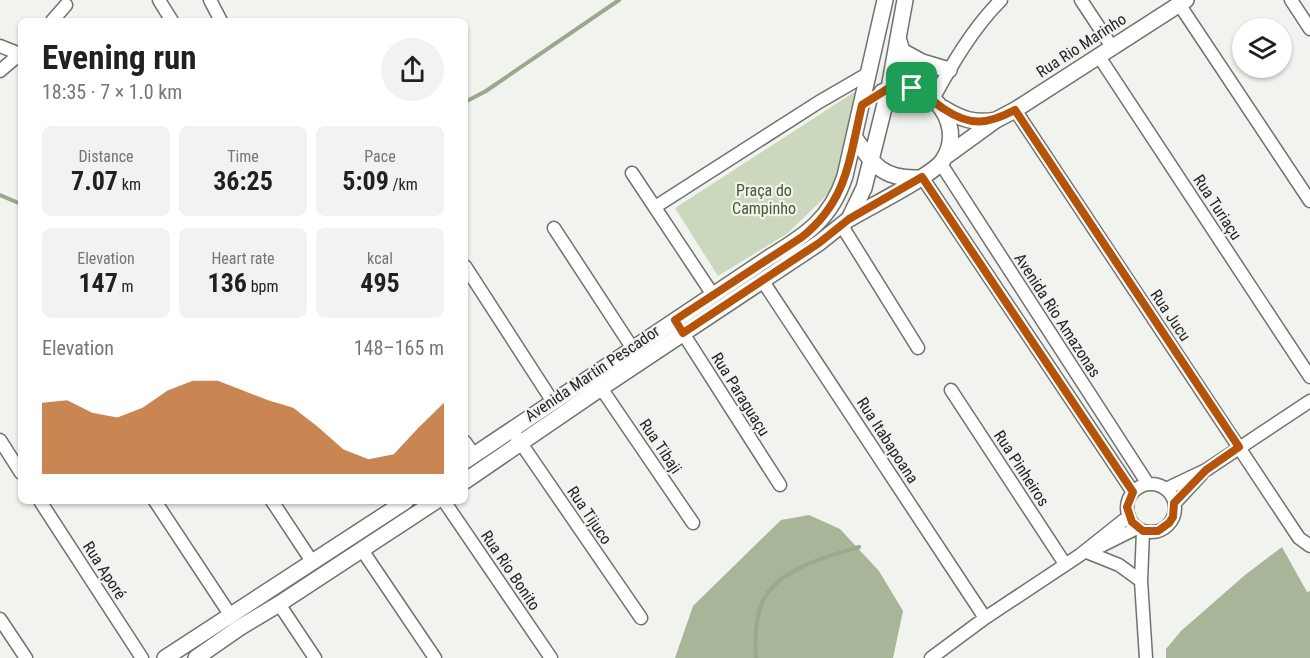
<!DOCTYPE html>
<meta charset="utf-8">
<style>
body{margin:0;font-family:"Roboto Condensed",sans-serif;background:#f2f2f2;color:#202124;height:100vh;display:flex;flex-direction:column;font-size:22px;white-space:nowrap}
*{box-sizing:border-box;margin:0}
p{font-size:20px;color:#757577}
.icon{flex:none;width:33px;height:33px;fill:none;stroke:currentColor;stroke-width:2;stroke-linecap:round;stroke-linejoin:round}
.map{position:relative;flex:1;overflow:hidden}
.sheet{position:absolute;left:18px;top:18px;width:450px;height:486px;display:flex;flex-direction:column;background:#fff;border-radius:9px;box-shadow:0 2px 4px #0004}
.sheet>*{flex:none}
.tools{position:absolute;left:1232px;top:18px;display:grid;gap:12px}
.tools a{display:grid;place-items:center;width:60px;height:60px;border-radius:50%;background:#fff;box-shadow:0 2px 4px #0004;font-size:30px}
.pin{position:absolute;display:grid;place-items:center;width:51px;height:51px;color:#fff;margin:-26px;border-radius:12px;box-shadow:0 3px 9px #0006}
.round{display:grid;place-items:center;flex:none;width:63px;height:63px;border-radius:32px;background:#f2f2f2}
.summary{display:flex;align-items:center;justify-content:space-between;height:102px;padding:0 24px}
h1{font-size:33px;font-weight:700;line-height:45px}
.metrics{display:grid;grid-template-columns:repeat(3,1fr);gap:9px;height:102px;padding:6px 24px}
.metrics div{display:grid;align-content:center;border-radius:9px;background:#f2f2f2;text-align:center}
.metrics b{font-size:26px;font-weight:700}
.metrics small{font-size:16px;font-weight:400}
.metrics p{font-size:16px}
.chart{height:168px;padding:12px 24px}
.chart p{display:flex;justify-content:space-between}
.chart svg{width:100%;height:108px;margin-top:6px;fill:#b45309;opacity:.7}
.map>svg:first-child{display:block}
.green{fill:#cbd8be}
.forest{fill:#a8b599}
.lines{fill:none;stroke-linecap:round;stroke-linejoin:round}
.stream{stroke:#9ba88d;stroke-width:4}
.minor-casing{stroke:#70726f;stroke-width:15}
.tertiary-casing{stroke:#70726f;stroke-width:18}
.minor{stroke:#fff;stroke-width:12}
.tertiary{stroke:#fff;stroke-width:15}
.route-casing{stroke:#fff;stroke-width:12}
.route{stroke:#b45309;stroke-width:8}
.labels{text-anchor:middle;stroke-width:4.5;stroke-linejoin:round;paint-order:stroke}
.street-label{font-size:16px;fill:#222322;stroke:#f1f3ef}
.park-label{font-size:16px;fill:#475a2d;stroke:#f1f3ef}
</style>
<div class="map">
<svg width="1310" height="658" viewBox="0 0 1310 658">
<rect width="100%" height="100%" fill="#f1f3ef"/>
<path class="green" d="M859 89 838 176 826 196 788 233 718 276 675 208Z"/>
<path class="forest" d="M809 515 840 529 879 571 903 611 893 658H675L693 606 781 520Z
M1282 547 1307 592 1310 591V658H1166V649L1181 631 1245 575Z"/>
<g class="lines">
<path class="stream" d="M465 102 486 91 619 0
M0 195 21 204
M756 658C755 639 755 621 762 603 775 570 828 556 859 547"/>
<defs>
<path id="minor" d="M159 0 172 21
M210 0 221 21
M1081 0 1112 47
M1291 0 1310 29
M1179 4 1310 201
M52 21 66 5
M0 46 20 54
M1098 55 1310 377
M0 71 21 53
M933 99C952 64 973 28 1001 0
M1015 110 1299 538 1310 546
M941 164 1148 484
M632 173 713 295
M922 177 1133 492
M655 207 819 102 869 73
M842 226 918 348
M554 228 633 349
M465 266 553 402
M762 280 985 618
M679 327 780 485
M601 388 693 523
M951 390 1065 564
M516 436 641 618
M0 440 21 473
M465 442 474 455
M1127 508a24 24 0 1 1 48 0a24 24 0 1 1-48 0Z
M1166 489 1206 470 1310 401
M40 501 142 658
M155 501 231 616
M272 501 313 563
M444 501 551 658
M1175 503 1201 475
M1143 531 1141 581 1146 658
M1095 549 1137 528
M362 550 435 658
M1089 553 1119 565 1141 581
M279 604 315 658
M0 619 26 658
M931 658 985 618 1080 555 1129 516"/>
<path id="tertiary" d="M898 38 902 51 923 92
M902 51 922 62 949 70
M943 108C961 119 974 124 996 120
M855 138C873 165 883 179 918 178
M945 157 996 120 1015 110 1186 0
M851 218C869 207 934 175 943 160 969 121 922 70 882 92
M465 461 770 257C806 235 831 219 845 176L885 0
M465 481 601 388 819 243 849 219 864 188 889 88 905 0
M165 658 406 501
M196 658 239 628 279 604 436 501"/>
</defs>
<use href="#minor" class="minor-casing"/>
<use href="#tertiary" class="tertiary-casing"/>
<use href="#minor" class="minor"/>
<use href="#tertiary" class="tertiary"/>
</g>
<g class="lines">
<defs>
<path id="route" d="M903 87C922 89 929 99 944 109 971 127 988 124 1015 110L1239 447 1206 470 1174 503 1173 517 1169 523 1158 531H1143L1132 522 1127 507 1133 492 922 177 849 219 819 243 683 333 675 320 802 237C848 200 849 159 862 105L889 88Z"/>
</defs>
<use href="#route" class="route-casing"/>
<use href="#route" class="route"/>
</g>
<g class="labels">
<g class="street-label">
<text transform="translate(1081 45) rotate(-33)" y="6">Rua Rio Marinho</text>
<text transform="translate(1218 207) rotate(57)" y="6">Rua Turiaçu</text>
<text transform="translate(1058 315) rotate(57)" y="6">Avenida Rio Amazonas</text>
<text transform="translate(1171 315) rotate(56)" y="6">Rua Jucu</text>
<text transform="translate(592 373) rotate(-34)" y="6">Avenida Martin Pescador</text>
<text transform="translate(741 394) rotate(58)" y="6">Rua Paraguaçu</text>
<text transform="translate(888 440) rotate(57)" y="6">Rua Itabapoana</text>
<text transform="translate(661 446) rotate(56)" y="6">Rua Tibaji</text>
<text transform="translate(1022 468) rotate(57)" y="6">Rua Pinheiros</text>
<text transform="translate(590 515) rotate(56)" y="6">Rua Tijuco</text>
<text transform="translate(105 570) rotate(57)" y="6">Rua Aporé</text>
<text transform="translate(511 570) rotate(56)" y="6">Rua Rio Bonito</text>
</g>
<g class="park-label">
<text x="764" y="196">Praça do<tspan x="764" dy="18">Campinho</tspan></text>
</g>
</g>
</svg>
<div class="tools">
<a><svg class="icon" aria-label="layers" viewBox="0 0 24 24"><path d="M12 4l9 5-9 5-9-5zM3 14l9 5 9-5"/></svg></a>
</div>
<div class="pin" style="left:912px;top:88px;background:#1e9e55"><svg class="icon" aria-label="arrive" viewBox="0 0 24 24"><path d="M6 21V4h12l-3 4 3 4H6"/></svg></div>
<section class="sheet">
<div class="summary"><div><h1>Evening run</h1><p>18:35 · 7 × 1.0 km</p></div><a class="round"><svg class="icon" aria-label="share" viewBox="0 0 24 24"><path d="M12 15V3M7 8l5-5 5 5M5 13v7h14v-7"/></svg></a></div>
<div class="metrics">
<div><p>Distance</p><b>7.07<small> km</small></b></div>
<div><p>Time</p><b>36:25</b></div>
<div><p>Pace</p><b>5:09<small> /km</small></b></div>
</div>
<div class="metrics">
<div><p>Elevation</p><b>147<small> m</small></b></div>
<div><p>Heart rate</p><b>136<small> bpm</small></b></div>
<div><p>kcal</p><b>495</b></div>
</div>
<div class="chart"><p><span>Elevation</span>148–165 m</p>
<svg viewBox="0 0 160 44" preserveAspectRatio="none"><path d="M0 44V15L10 14L20 19L30 21L40 17L50 10L60 6L70 6L80 10L90 14L100 17L110 25L120 34L130 38L140 36L150 25L160 15V44z"/></svg>
</div>
</section>
</div>
